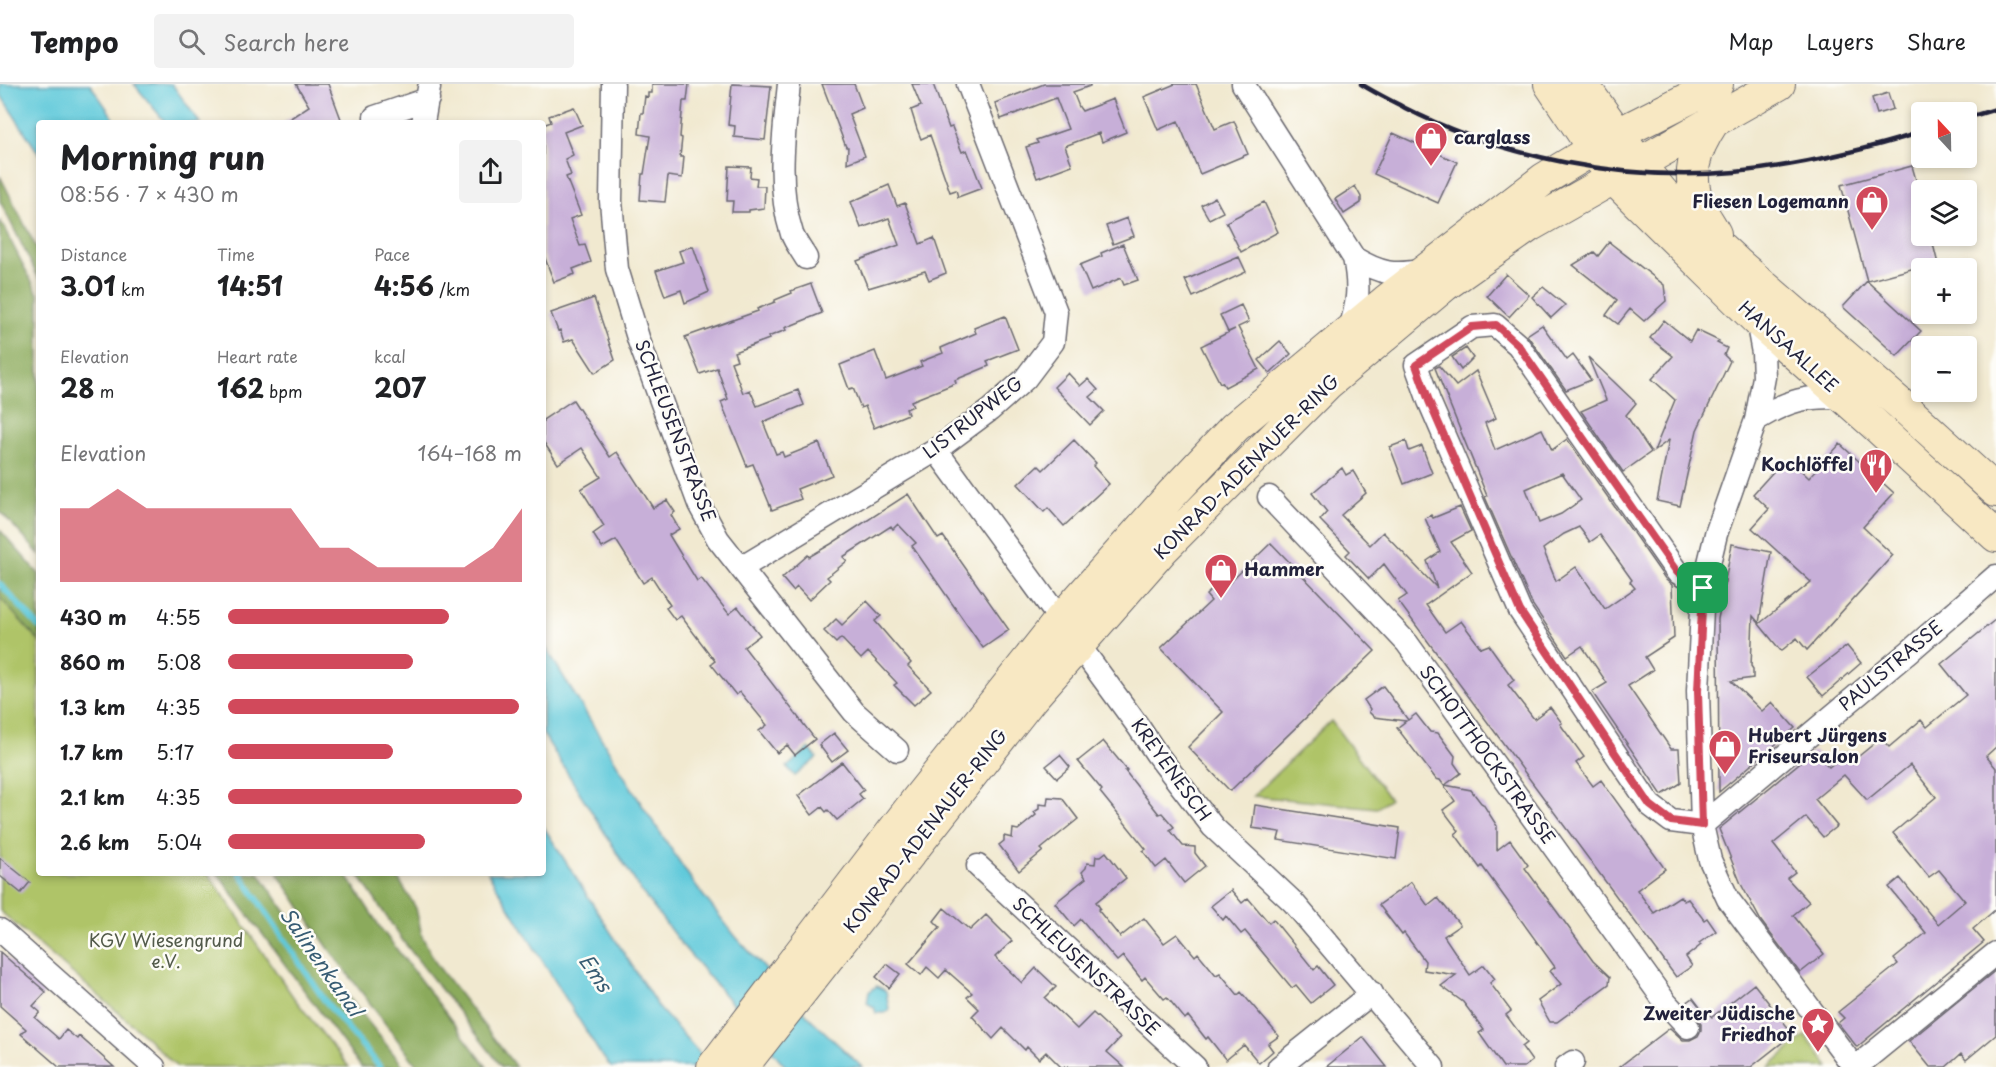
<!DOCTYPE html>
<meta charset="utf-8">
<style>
body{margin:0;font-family:"Playpen Sans",sans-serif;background:#f2f2f2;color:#202124;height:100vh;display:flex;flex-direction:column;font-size:22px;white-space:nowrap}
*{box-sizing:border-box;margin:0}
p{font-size:20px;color:#757577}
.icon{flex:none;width:33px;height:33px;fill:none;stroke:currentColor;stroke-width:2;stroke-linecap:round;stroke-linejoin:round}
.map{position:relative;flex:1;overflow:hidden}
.sheet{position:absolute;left:36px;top:36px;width:510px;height:756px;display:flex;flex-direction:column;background:#fff;border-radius:6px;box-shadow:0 3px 9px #0003}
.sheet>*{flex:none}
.needle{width:39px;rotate:338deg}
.buttons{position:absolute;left:1911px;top:18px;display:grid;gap:12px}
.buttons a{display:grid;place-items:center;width:66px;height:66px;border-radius:6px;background:#fff;box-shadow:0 3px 9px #0003;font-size:30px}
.pin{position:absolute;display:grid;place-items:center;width:51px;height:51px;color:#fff;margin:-26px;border-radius:12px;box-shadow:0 3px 9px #0006}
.round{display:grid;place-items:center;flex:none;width:63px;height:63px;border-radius:6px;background:#f2f2f2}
.head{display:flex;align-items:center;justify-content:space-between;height:102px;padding:0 24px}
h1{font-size:33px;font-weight:700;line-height:45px}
.stats{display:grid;grid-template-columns:repeat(3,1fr);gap:9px;height:102px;padding:6px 24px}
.stats div{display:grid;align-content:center}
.stats b{font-size:26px;font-weight:700}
.stats small{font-size:16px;font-weight:400}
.stats p{font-size:16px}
.chart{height:168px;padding:12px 24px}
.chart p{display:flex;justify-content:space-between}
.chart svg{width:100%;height:108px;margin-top:6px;fill:#d1495b;opacity:.7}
ul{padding:0 24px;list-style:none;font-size:20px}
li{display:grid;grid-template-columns:96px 72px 1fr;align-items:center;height:45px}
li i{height:15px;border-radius:8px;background:#d1495b}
header{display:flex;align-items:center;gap:36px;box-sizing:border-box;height:84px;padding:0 30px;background:#fff;border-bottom:2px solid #e0e0e0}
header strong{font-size:28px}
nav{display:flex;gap:33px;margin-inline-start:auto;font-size:21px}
.search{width:420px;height:54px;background:#f2f2f2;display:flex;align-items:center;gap:15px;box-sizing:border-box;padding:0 21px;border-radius:6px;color:#757577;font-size:22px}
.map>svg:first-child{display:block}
.green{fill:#afc468;stroke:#687352;stroke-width:1.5}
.forest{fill:#8baa5c;stroke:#56664c;stroke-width:1.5}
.water{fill:#5fc9da;stroke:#40768a;stroke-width:1.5}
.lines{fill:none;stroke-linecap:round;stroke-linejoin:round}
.stream{stroke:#5fc9da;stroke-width:6}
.building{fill:#c7afd8;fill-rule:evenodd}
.minor-casing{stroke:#6a686f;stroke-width:25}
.secondary-casing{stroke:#6a686f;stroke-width:34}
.minor{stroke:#fff;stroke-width:22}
.secondary{stroke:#f8e8c3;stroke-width:32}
.rail{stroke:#22223b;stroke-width:4.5}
.route-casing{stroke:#fff;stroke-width:12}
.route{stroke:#d1495b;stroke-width:8}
.labels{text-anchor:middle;stroke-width:5;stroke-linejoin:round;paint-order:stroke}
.poi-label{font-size:18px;font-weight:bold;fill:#22223b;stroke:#fdfcf7;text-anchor:start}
.street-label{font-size:18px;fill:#22223b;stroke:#fdfcf7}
.park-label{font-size:18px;fill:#535b4b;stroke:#fdfcf7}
.water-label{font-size:20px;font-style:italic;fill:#375c73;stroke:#fdfcf7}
</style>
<header>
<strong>Tempo</strong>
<div class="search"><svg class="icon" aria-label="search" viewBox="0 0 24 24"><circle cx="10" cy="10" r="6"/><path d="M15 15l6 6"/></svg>Search here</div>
<nav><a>Map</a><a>Layers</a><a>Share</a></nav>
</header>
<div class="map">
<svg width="1996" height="983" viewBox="0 0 1996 983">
<rect width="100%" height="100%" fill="#fdfcf7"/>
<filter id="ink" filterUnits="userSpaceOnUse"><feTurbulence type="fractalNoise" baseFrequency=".0167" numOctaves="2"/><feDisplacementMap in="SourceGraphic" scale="12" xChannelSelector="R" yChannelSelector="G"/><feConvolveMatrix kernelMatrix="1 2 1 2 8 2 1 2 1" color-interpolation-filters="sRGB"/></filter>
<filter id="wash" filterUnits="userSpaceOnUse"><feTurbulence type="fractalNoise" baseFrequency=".008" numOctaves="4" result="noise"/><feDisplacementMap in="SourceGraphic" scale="24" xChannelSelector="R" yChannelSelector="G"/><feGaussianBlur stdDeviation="1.35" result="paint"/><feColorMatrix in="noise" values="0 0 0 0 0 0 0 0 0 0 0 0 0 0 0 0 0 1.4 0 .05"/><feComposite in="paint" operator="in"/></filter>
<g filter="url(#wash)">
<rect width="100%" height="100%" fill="#f1e9d0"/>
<path class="green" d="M0 501 39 545V789H208L294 914 349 983H177L141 948 0 827Z
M1331 637 1390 715 1377 724 1253 712Z
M1805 951 1829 983H1769Z"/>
<path class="forest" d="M0 92 39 169V195L0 117Z
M0 136 39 212V470L0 427Z
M0 446 39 490V557L0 514Z
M217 789H259L313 868 404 983H361Z
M277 789H345L382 846 487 983H418L329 865Z
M357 789H395L416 824 422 852 437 881 516 983H502L403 857Z"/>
<path class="water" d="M0 0H90L117 39H39V70L0 10Z
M134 0H172L200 39H166Z
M543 559 642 721 695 801 736 853 812 936 862 983H786L682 861 641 807 543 650Z
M809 664 817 674 795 692 787 683Z
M543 742 659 924 712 983H611L599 968 488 789H543Z
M877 902 886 907 889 925 885 929H876L874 923 867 919 869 908Z"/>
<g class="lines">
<path class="stream" d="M0 500 39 543
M240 789 325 917 380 983"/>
</g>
<g id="blocks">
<path class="building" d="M296 0H328L341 35 330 39H283L309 22Z
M652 0H689L687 17H683L680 53 682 54 680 73H684L682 94 668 92 665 118 640 116 642 90H644L650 52 639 50 641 29H643L645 12 648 13V9H652Z
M732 0 771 2 765 56 734 53 735 42 728 41Z
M822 0H854L863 24 849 30 865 72 847 79 848 63H846Z
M912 0H933L949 44 952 43 962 68 967 66 982 104 958 113 956 106 950 108 930 51 921 55 917 45 911 26 921 22Z
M1044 0H1090V2L1073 8 1079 23 1082 27 1113 15 1126 48 1102 58 1099 49 1065 62 1072 81 1037 94 1026 63 1038 59 1036 56 1068 45 1056 14 1001 35 995 19Z
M1175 0H1196L1215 45 1234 37 1248 70 1200 90 1178 37 1158 46 1144 13Z
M1888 9 1893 25 1877 30 1872 14Z
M574 23 582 41 564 48 573 71 565 75 571 91 566 93 581 131 570 135 580 162 585 161 591 178 573 185 575 190 554 198 543 169V41L551 38 549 32Z
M1393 49 1457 78 1438 119 1374 90Z
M729 82 751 83 750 93 757 94 756 102H765L764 124 749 126V128H732L733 117H727Z
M1912 82 1922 117V152H1931L1939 184H1915L1867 197 1921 247 1897 272 1843 223 1867 197 1841 101Z
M889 101 897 122 905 119 920 160 934 154 946 189 929 196 925 187 868 204 857 177 899 161 889 134 861 144 851 118Z
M1355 102 1361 113V119L1344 130 1335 115Z
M1215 113 1223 128 1209 135 1201 121Z
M1264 118 1278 148 1241 168 1226 138Z
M1127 134 1134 152 1113 160 1106 142Z
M1609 158 1664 201 1666 217 1644 237 1630 225 1618 240 1606 231 1617 216 1573 181 1594 168 1598 172Z
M1123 160 1138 196 1124 201 1121 194 1091 207 1080 181 1102 172 1101 169Z
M693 162 709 208 685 219 681 206 665 212 656 187 683 178 679 167Z
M1239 173 1246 188 1193 213 1185 196Z
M1506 190 1529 211 1509 233 1487 212Z
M811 200 822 229 785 244 786 246 768 253 769 255 734 268 737 276 731 278 743 309 750 306 757 322 798 306 804 321 763 338 776 370 782 368 784 373 819 359 832 391 797 405 801 415 772 426 753 380 747 382 721 318 728 315 717 284 700 290 685 253 758 227 757 225 775 218V216L792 209 791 207Z
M1543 203 1565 221 1551 234 1532 213Z
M594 214 615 276 595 289 573 255 564 258 560 246 558 247 551 229Z
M1241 221 1249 238 1238 243 1259 285 1225 303 1222 298 1220 299 1201 262 1235 245 1228 248 1220 231Z
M1005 232 1018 265 987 277 989 282 955 296 956 299 911 317 913 322 906 325 908 330 874 344 865 322 861 324 853 304 849 305 840 281 875 267 886 296 922 282 920 278 943 269 941 264 976 249 974 244Z
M1664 236 1690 257 1696 246 1719 257 1717 259 1727 264 1724 271 1730 277 1697 346 1680 422 1657 417 1669 356 1654 367 1675 316 1652 295 1673 272 1650 254Z
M1542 241 1567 276 1573 271 1591 296 1566 306 1527 251Z
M1280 257 1291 270 1270 289 1259 276Z
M1466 264 1473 274 1461 286 1452 273Z
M1588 273 1636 319 1626 331 1651 368 1623 388 1581 327 1606 316Z
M1439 282 1456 302 1476 287 1496 334 1485 339 1495 366 1542 345 1552 366 1567 355 1666 496 1672 501 1674 554 1645 573 1653 586 1628 602 1671 665H1679L1681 699 1662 711 1592 608 1607 599 1582 562 1567 572 1532 520 1485 413 1487 412 1435 284ZM1562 389 1581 416 1561 430 1539 439 1526 405ZM1579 443 1590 458 1600 451 1632 496 1630 498 1635 504 1605 525 1576 483 1556 497 1543 465 1564 450Z
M1068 289 1080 302 1088 295 1098 306 1090 313 1104 327 1090 341 1054 303Z
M573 316 610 373 617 368 653 424 667 416 675 428 671 431 679 445 669 451 697 497 701 494 729 530 738 523 760 551 744 563 815 655 795 671 787 661 777 669 759 647 767 641 740 608 736 611 711 580 715 577 681 532 675 536 666 524 670 521 652 493 643 499 616 456 602 464 593 450 604 442 581 405 601 393 582 364 558 380 543 357V336Z
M1074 356 1096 379 1093 382 1109 400 1064 442 1048 424 1044 428 1018 400 1038 381 1043 386Z
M1406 357 1409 367 1422 362 1432 389 1404 400 1390 363Z
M1840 360 1894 409 1863 443 1893 471 1807 566 1797 554 1781 567 1759 540 1811 498 1752 444 1769 425 1753 410 1782 378H1792L1809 394Z
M1342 384 1346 391 1353 387 1366 409 1341 431 1370 461 1383 448 1437 504 1427 477 1440 468 1425 434 1431 431 1433 434 1460 423 1471 447 1451 458 1472 488 1426 521 1445 548 1461 537 1481 564 1489 561 1514 596 1508 601 1534 635 1550 623 1562 639 1560 640 1584 673 1576 679 1593 702 1601 696 1665 785 1637 806 1654 829 1680 812 1684 817 1688 815 1704 836 1707 834 1716 847 1699 859 1701 861 1686 873 1692 882 1676 893 1398 517 1407 511 1384 480 1369 495 1346 471 1350 467 1320 436 1327 428 1312 409Z
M908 410 938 455 943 452 1009 546 983 564 912 462 916 459 898 440 893 445 891 442 843 473 847 477 827 493 830 496 809 516 797 503 793 507 782 494 808 471 809 473 831 460Z
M1271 459 1375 567 1230 707 1188 663 1223 628 1161 564 1211 517 1206 511 1217 501 1222 506Z
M1732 460 1771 468 1759 539 1753 532 1751 582 1753 585V594L1731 597 1762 627 1772 618 1795 644 1719 708 1718 535Z
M867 517 881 532 875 537 911 579 908 582 931 606 914 621 894 601 897 599 868 568 861 575 841 554 836 559 824 547 836 535 842 541Z
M1996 535V663L1986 672 1996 684V825L1973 845 1984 858 1857 963 1838 939 1844 934 1838 928 1898 880 1894 875 1926 849 1889 803 1900 794 1938 840 1965 817 1939 786 1929 793 1893 749 1936 713 1910 681 1867 716 1844 691 1815 715 1837 742 1823 753 1806 733 1773 760 1795 788 1787 794 1809 818 1793 831 1824 870 1800 889 1761 837 1741 800 1719 745 1814 667 1829 683 1847 668 1854 676 1881 654 1889 663 1921 636 1927 643 1966 611 1941 580Z
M1847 562 1861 579 1823 612 1807 593Z
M1383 602 1408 636 1416 630 1430 648 1438 649 1455 672 1454 679 1461 689 1445 701 1471 706 1481 719 1483 720 1497 742V766L1510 756 1528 781 1525 784 1593 877 1610 893 1609 900 1557 938H1550L1538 917 1561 900 1550 887 1555 883 1482 782 1480 784 1455 750 1459 747 1443 726 1455 717 1440 696 1436 695 1397 644 1406 637 1374 633 1369 628 1370 625 1364 616Z
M834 649 848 666 832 678 819 661Z
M1103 657 1127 686 1125 687 1159 730 1162 729 1174 743 1170 746 1183 762 1195 763V769L1205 782 1184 799 1166 776 1156 784 1143 767 1146 765 1100 708 1102 706 1078 677Z
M1060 671 1070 683 1057 694 1046 682Z
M842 678 864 706 859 710 863 715 837 736 828 726 826 728 822 723 812 731 798 712Z
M1048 713 1062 714 1078 735 1041 765 1043 767 1019 787 999 761 1004 757V752L1012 754 1013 745 1018 746 1036 731 1034 728 1039 725V720L1047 721Z
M1255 721 1400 744 1396 775 1278 756 1280 748 1252 744Z
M1106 768 1126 794 1096 818 1100 824 1098 826 1120 853 1144 834 1164 859 1177 850 1195 872 1198 869 1216 891 1220 889 1238 911 1241 908 1279 952 1268 960 1273 967 1259 979 1244 961 1226 976 1208 953 1206 955 1188 932 1185 935 1167 913 1164 915 1145 893 1142 896 1123 872 1117 877 1081 835 1074 842 1055 819 1086 794 1082 788 1086 784 1087 779 1095 780 1096 772H1101Z
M0 774 30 798 21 809 0 792Z
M1411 798 1428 822 1438 814 1460 841 1444 852 1470 891 1484 881 1495 895 1490 899 1511 927 1506 931 1527 959 1522 963 1532 977 1524 983H1503L1479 949 1484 946 1463 918 1441 902 1456 891 1424 886 1425 877 1404 849 1402 851 1379 821Z
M1231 806 1242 819 1248 814 1269 839 1273 835 1314 886 1318 882 1333 901 1311 919 1296 901 1292 904 1245 847 1241 850 1226 832 1223 836 1211 822Z
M944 824 970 846 986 831 1012 857 995 873 1022 899 1036 884 1056 903 1045 914 1077 945 1093 929 1120 954 1107 968 1124 983H1061L1046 968 1039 975 1027 963 1025 966 1003 944 993 955 972 932 979 925 967 913 972 909 946 886 939 894 927 883 921 891 908 880 940 843 934 837Z
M0 868 46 908 33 922 40 928 35 934 59 955 66 946 77 955 79 952 114 983H59L21 950 26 945 0 922Z
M887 880 900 890 889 904 876 893Z
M1996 886V951L1966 976 1961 970 1946 983H1930L1909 957Z
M1754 900 1793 950 1751 983H1619L1670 944 1683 956H1690L1698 952 1701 946V940L1685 920 1693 914 1706 931 1708 929 1712 933Z
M1363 953 1387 983H1326Z"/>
</g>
</g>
<g filter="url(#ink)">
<use href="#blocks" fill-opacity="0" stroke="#6a686f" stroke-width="1.5"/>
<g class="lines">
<defs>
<path id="minor" d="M613 0 611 117 617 185 639 257 699 420 718 455 854 628 897 666
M789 0C784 50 776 101 792 150 795 158 802 167 806 174
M1243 0 1354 174C1360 203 1358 220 1349 248
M378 39 375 33 428 15
M423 39 429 4
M1354 174C1381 190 1394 192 1425 186
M1757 236 1763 269 1764 293 1756 336 1716 450 1703 504 1698 607 1702 741 1710 776 1728 815 1854 983
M1756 336C1788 316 1808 311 1845 314
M936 366 1138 642 1156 669 1213 743 1293 818 1433 983
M1269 413 1407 559 1666 919 1688 943
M741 484 936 366 990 326 1025 295 1053 258 1056 228 968 0
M1702 741 1671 737 1650 721 1520 527 1429 317 1416 281 1472 243 1495 241 1518 261 1677 488 1703 504
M1702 741 1910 567 1996 492
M978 782 1195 983
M0 846 154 983
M1279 983 1372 909
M1566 983 1573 978
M1856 983 1996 869"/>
<path id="secondary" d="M1550 0 1613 94 1638 119 1757 236 1872 338 1996 452
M1582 0 1645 88 1668 115 1737 179 1906 325 1996 407
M1713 38C1694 67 1685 92 1701 126 1705 134 1711 142 1715 150
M713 983 916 717 1060 536 1171 411 1235 343 1386 217 1544 95 1618 50 1717 0
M742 983 1031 615 1163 465 1327 300 1445 201 1529 142 1779 0"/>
</defs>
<use href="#minor" class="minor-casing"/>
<use href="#secondary" class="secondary-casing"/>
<use href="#minor" class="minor"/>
<use href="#secondary" class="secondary"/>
<path class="rail" d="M1361 0C1375 9 1390 16 1405 24 1503 74 1625 98 1735 88 1798 82 1861 67 1922 48
M1966 34 1996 25"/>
</g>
</g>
<g class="lines" filter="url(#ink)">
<defs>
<path id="route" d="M1496 241 1518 261 1677 488 1703 504 1698 607 1702 741 1671 737 1650 721 1520 527 1429 317 1416 281 1472 243Z"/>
</defs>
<use href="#route" class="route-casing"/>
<use href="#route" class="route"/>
</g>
<defs>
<symbol id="shop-pin" viewBox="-11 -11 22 30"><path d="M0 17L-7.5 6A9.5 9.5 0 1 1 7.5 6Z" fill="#d1495b" stroke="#fdfcf7"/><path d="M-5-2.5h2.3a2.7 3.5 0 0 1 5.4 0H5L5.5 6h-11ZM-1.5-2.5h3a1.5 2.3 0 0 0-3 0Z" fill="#fff"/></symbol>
<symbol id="restaurant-pin" viewBox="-11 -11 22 30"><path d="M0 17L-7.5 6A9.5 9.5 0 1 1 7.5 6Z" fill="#d1495b" stroke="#fdfcf7"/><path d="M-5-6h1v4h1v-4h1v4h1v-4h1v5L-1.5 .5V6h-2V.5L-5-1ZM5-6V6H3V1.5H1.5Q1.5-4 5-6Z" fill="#fff"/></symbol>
<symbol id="sight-pin" viewBox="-11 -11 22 30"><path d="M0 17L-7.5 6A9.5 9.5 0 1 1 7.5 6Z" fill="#d1495b" stroke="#fdfcf7"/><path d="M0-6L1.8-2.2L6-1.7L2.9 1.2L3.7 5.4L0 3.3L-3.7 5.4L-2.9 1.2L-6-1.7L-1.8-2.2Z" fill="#fff"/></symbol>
</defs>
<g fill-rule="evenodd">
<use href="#shop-pin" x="1412" y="35" width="38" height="52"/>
<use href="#shop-pin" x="1853" y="99" width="38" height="52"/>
<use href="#restaurant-pin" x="1857" y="362" width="38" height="52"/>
<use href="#shop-pin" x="1202" y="467" width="38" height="52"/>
<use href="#shop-pin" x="1706" y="643" width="38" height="52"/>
<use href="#sight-pin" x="1799" y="921" width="38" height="52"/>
</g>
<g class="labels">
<g class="poi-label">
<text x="1454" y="60">carglass</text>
<text x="1849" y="124" text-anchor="end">Fliesen Logemann</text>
<text x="1853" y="387" text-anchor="end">Kochlöffel</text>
<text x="1244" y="492">Hammer</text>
<text x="1748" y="658">Hubert Jürgens<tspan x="1748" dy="21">Friseursalon</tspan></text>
<text x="1795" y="936" text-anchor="end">Zweiter Jüdische<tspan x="1795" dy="21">Friedhof</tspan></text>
</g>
<g class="street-label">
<text transform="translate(1788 263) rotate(42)" y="6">HANSAALLEE</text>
<text transform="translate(973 334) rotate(-38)" y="6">LISTRUPWEG</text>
<text transform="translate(675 347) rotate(69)" y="6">SCHLEUSENSTRASSE</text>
<text transform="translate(1247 383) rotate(-45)" y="6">KONRAD-ADENAUER-RING</text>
<text transform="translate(1891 582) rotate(-40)" y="6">PAULSTRASSE</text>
<text transform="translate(1487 671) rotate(54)" y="6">SCHOTTHOCKSTRASSE</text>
<text transform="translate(1171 686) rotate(54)" y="6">KREYENESCH</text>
<text transform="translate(926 747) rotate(-52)" y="6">KONRAD-ADENAUER-RING</text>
<text transform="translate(1086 883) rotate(43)" y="6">SCHLEUSENSTRASSE</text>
</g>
<g class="park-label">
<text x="166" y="863">KGV Wiesengrund<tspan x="166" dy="21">e.V.</tspan></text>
</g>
<g class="water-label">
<text transform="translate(321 878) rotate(55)" y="7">Salinenkanal</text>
<text transform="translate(595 889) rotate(56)" y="7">Ems</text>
</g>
</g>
</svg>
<div class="buttons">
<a><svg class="needle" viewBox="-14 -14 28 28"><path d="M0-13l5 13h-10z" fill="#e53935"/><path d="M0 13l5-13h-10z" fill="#757577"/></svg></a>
<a><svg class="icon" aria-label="layers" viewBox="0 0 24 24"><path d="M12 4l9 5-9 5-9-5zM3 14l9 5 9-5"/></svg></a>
<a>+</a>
<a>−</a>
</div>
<div class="pin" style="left:1703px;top:504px;background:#1e9e55"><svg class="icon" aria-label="arrive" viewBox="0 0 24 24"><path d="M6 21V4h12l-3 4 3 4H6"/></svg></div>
<section class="sheet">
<div class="head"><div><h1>Morning run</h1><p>08:56 · 7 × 430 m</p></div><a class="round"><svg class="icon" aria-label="share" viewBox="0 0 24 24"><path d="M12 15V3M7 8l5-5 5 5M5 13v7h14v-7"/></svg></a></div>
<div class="stats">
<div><p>Distance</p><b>3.01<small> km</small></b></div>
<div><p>Time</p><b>14:51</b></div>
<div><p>Pace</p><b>4:56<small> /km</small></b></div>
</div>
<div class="stats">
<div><p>Elevation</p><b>28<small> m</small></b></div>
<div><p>Heart rate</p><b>162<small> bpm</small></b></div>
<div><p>kcal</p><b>207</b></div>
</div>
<div class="chart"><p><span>Elevation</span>164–168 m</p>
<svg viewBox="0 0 160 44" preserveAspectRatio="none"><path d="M0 44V14L10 14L20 6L30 14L40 14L50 14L60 14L70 14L80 14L90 30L100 30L110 38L120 38L130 38L140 38L150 30L160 14V44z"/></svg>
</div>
<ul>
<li><b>430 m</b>4:55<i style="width:75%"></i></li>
<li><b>860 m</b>5:08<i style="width:63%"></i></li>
<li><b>1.3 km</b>4:35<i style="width:99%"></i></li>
<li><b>1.7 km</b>5:17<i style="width:56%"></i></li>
<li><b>2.1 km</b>4:35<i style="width:100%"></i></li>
<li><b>2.6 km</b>5:04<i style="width:67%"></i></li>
</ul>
</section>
</div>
